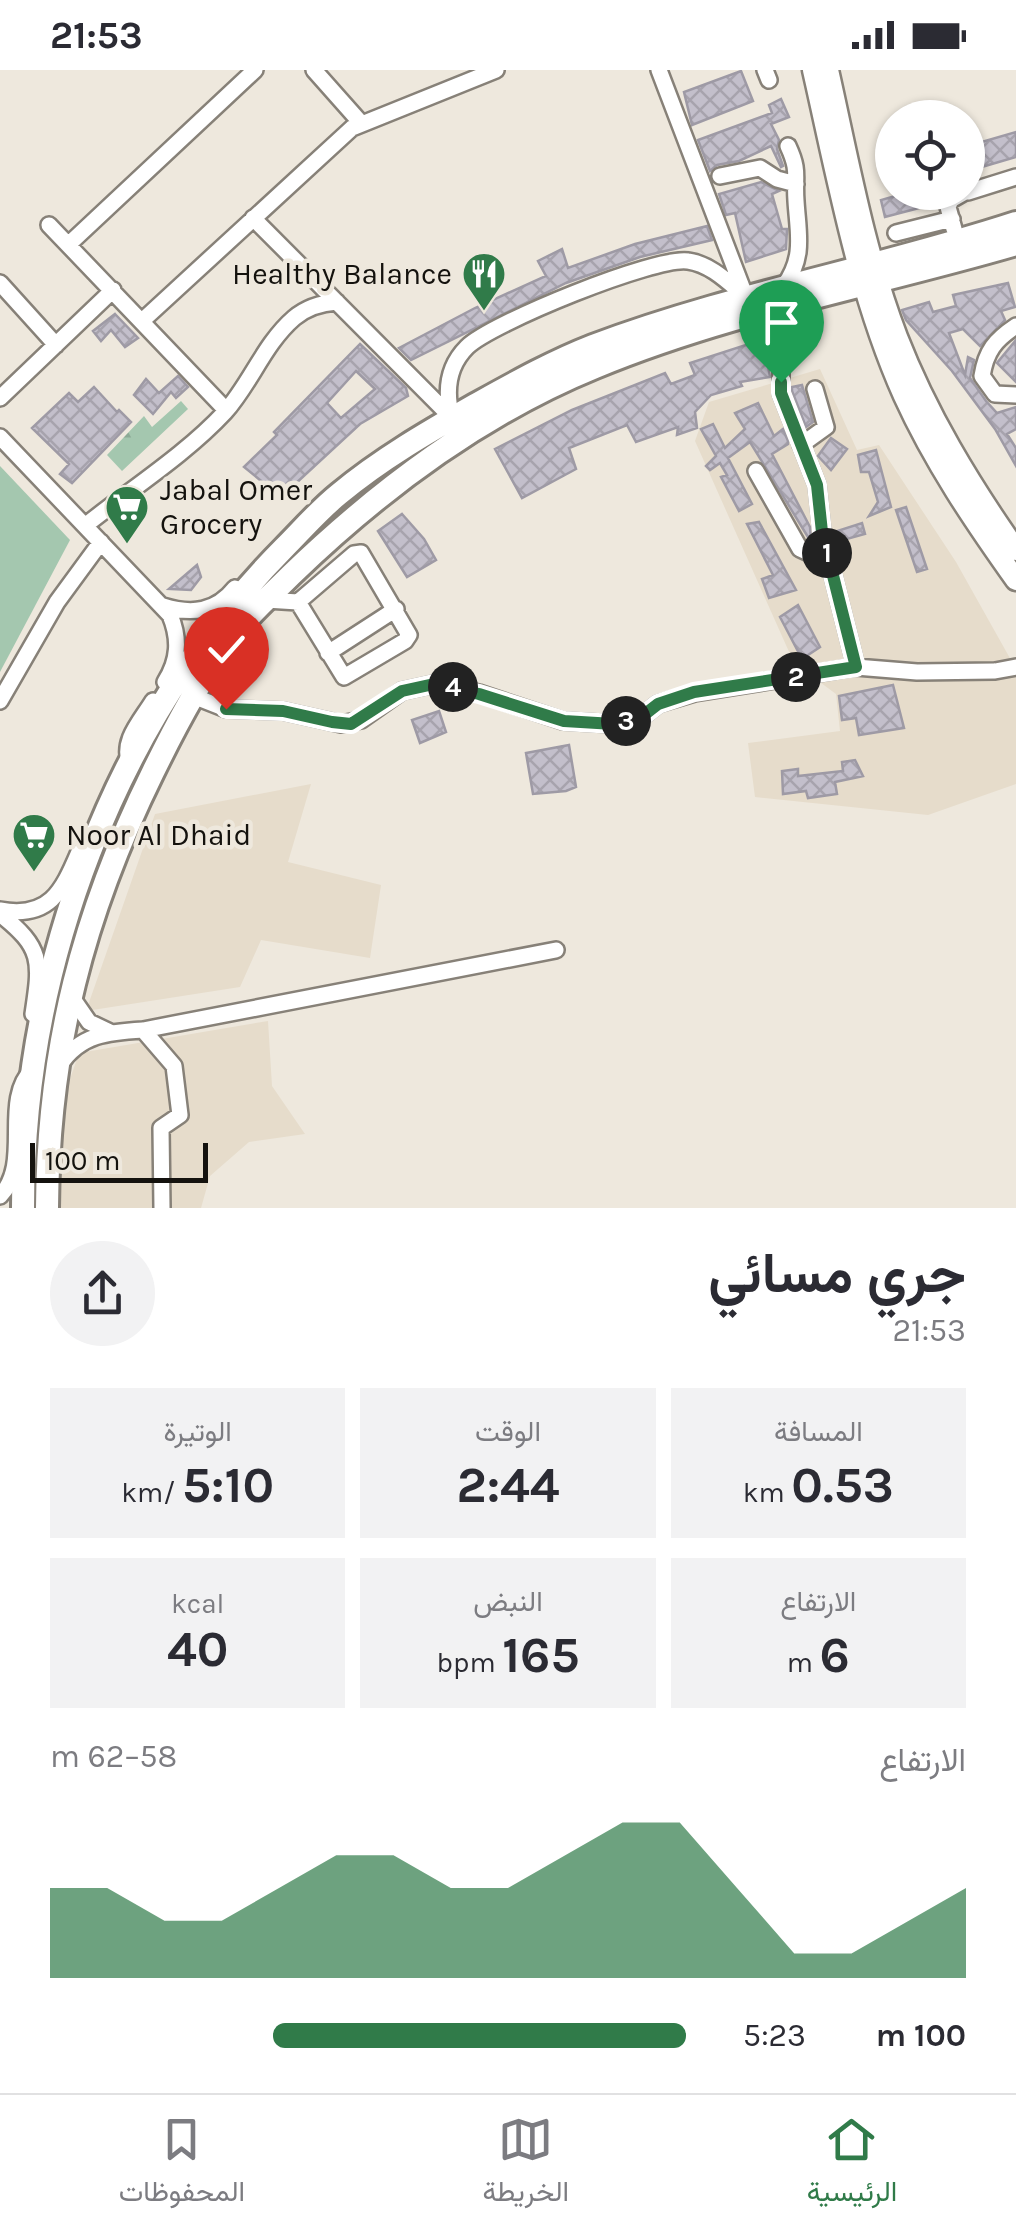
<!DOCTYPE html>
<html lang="ar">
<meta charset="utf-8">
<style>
body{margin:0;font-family:Karla,Vazirmatn,sans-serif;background:#f2f2f3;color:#2b2b33;direction:rtl;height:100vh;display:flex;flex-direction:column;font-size:38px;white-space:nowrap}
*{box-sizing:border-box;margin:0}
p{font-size:32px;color:#7c7c81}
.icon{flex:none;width:55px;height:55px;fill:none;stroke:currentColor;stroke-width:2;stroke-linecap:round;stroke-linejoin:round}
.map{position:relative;height:1138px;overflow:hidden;direction:ltr}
.side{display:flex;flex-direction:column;background:#fff;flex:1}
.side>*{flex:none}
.controls{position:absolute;left:875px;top:30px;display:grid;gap:20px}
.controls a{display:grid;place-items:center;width:110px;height:110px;border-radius:50%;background:#fff;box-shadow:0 2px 8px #0004;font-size:50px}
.scale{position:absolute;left:30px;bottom:25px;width:178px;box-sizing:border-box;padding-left:10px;border:5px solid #14120e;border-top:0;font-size:28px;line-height:35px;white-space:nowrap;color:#14120e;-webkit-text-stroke:8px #eee8dd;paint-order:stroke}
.pin{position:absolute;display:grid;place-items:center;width:85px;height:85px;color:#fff;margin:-102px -42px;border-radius:50% 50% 50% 0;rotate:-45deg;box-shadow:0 0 10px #0007}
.pin .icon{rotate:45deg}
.km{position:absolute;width:50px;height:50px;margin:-25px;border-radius:50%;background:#222;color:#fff;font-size:28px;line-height:50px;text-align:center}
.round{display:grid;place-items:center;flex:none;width:105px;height:105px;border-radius:52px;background:#f2f2f3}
.summary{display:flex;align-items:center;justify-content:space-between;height:170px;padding:0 50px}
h1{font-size:55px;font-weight:700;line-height:75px}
.metrics{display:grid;grid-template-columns:repeat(3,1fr);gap:15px;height:170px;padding:10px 50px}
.metrics div{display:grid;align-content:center;border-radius:0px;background:#f2f2f3;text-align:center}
.metrics b{font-size:50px;font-weight:700}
.metrics small{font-size:28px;font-weight:400}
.metrics p{font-size:28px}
.chart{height:280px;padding:20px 50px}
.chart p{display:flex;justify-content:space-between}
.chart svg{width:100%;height:180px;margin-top:10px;fill:#307b49;opacity:.7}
ul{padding:0 50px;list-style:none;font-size:32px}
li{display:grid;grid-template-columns:160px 120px 1fr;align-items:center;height:75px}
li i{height:25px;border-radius:12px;background:#307b49}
.status{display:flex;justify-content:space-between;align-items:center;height:70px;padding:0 50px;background:#fff;direction:ltr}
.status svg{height:28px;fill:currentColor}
.tabs{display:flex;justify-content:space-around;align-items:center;height:140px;border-top:2px solid #e1e1e2;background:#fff;font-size:28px;color:#7c7c81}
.tabs a{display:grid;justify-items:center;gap:5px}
.tabs .on{color:#307b49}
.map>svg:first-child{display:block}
.built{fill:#e6dccb}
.green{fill:#a4c7af}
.forest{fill:url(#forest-firs)}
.building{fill:url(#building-cross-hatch);stroke:#9e9aa5;stroke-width:2.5;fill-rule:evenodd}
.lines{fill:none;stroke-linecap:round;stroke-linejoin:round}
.minor-casing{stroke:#878178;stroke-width:20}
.major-casing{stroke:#878178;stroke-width:25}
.highway-casing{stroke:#878178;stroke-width:28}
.minor{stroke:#fff;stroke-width:15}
.major{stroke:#fff;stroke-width:20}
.highway{stroke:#fff;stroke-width:22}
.route-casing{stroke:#fff;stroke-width:20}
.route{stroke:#307b49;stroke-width:12}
.labels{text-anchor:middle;stroke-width:9;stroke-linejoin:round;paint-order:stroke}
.poi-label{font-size:30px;fill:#14120e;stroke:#eee8dd;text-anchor:start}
</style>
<div class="status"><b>21:53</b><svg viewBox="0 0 49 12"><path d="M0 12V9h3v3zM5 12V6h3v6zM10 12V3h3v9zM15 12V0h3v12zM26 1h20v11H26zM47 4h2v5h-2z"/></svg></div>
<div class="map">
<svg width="1016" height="1138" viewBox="0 0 1016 1138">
<defs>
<pattern id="forest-firs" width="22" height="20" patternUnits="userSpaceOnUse" patternTransform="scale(2.5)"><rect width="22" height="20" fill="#a4c7af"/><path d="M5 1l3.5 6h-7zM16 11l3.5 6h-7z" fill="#8caa95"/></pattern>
<pattern id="building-cross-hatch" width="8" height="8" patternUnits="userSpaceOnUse" patternTransform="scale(2.5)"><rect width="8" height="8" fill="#c3bfcb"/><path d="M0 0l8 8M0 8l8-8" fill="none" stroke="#a7a3ad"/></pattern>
</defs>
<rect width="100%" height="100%" fill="#eee8dd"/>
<path class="built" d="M820 299 857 380 879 375 956 492 1016 599V714L928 745 755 727 748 673 840 661 836 624 794 593 695 371 709 332Z
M311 714 288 792 381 815 370 888 261 870 240 917 86 941 155 744Z
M268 951 272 1016 305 1064 249 1072 210 1106 201 1138H58L57 1047 79 983Z"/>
<path class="green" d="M0 396 70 470 0 602Z"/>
<path class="forest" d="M181 331 188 339 122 401 107 385 144 346 152 357Z"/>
<path class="building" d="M741 1 753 31 692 55 684 22Z
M781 29 789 47 771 54 779 70 777 79 783 96 781 97 771 76 739 91 717 95 710 101 698 70 772 43 769 35Z
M1016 62V87L968 101V76Z
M761 112 779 121 772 124 782 159H787L786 179 746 192 735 143 726 145 719 124Z
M909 122H935L938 133 885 147 881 130Z
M707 156 712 170 640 187 566 213 411 290 399 278 475 238 546 206 538 191 562 179 568 198 635 174Z
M1008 213 1015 237 1001 241 1005 250 980 276 963 259 949 263 965 305 968 287 974 290 970 308 986 331 997 343 1016 337V359L1007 364 1016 378V396L995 359 952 301 906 250 902 240 929 232 933 242 956 236 953 225Z
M115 244 138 268 125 277 111 260 101 271 93 261Z
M1016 270V312L997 293Z
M758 271 761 282 765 280 770 307 740 312 742 316 711 325 695 342 697 358 677 365 678 357 636 372 627 355 569 378 576 399 522 428 495 379 572 340 665 303 671 314 695 305 690 293Z
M360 274 406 318 408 326 360 354 281 427 244 397 277 365 274 362ZM356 301 375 319 341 348 327 333Z
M178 306 188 317 176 328 171 322 153 344 134 325 146 309 159 323Z
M802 315 813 352 806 357 792 321V317Z
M94 317 117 342 119 340 131 352 72 413 60 404 69 394 32 358 69 323 78 332Z
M758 333 774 366 783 359 788 371V374L772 384 810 457 811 472 750 372 728 388 752 434 739 441 721 407 727 405 720 393 710 400 706 396 716 386 701 359 713 354 725 378 745 359 735 343Z
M831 368 847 379 831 400 818 386Z
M876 380 891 437 869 446 878 432 869 402H861L858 385Z
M906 437 927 499 917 502 896 440Z
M402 444 424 469 436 490 407 507 378 461Z
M759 452 796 520 769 528 762 509 773 505 747 454Z
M862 453 865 464 836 472 834 462Z
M197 495 201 507 191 520 169 519Z
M798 535 820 577 802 589 780 547Z
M893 615 904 658 859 665 856 648 842 650 839 626Z
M439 641 446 662 420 673 412 650Z
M569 675 576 717 566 721 533 724 526 683Z
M855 690 863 706 835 712 837 724 808 728 806 721 783 724 782 701 798 699V706L843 701 842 692Z"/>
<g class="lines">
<defs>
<path id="minor" d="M314 0 361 53
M659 0 745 225
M765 0 769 10
M720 106 760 98 777 109 796 114
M968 122 1016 107
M253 148 451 347
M49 155 226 340
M954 159 948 137 951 130 965 122
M896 163 952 149
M68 175 255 0
M0 213 56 275
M784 216C805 187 798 164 796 131 794 105 800 102 788 76
M765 242 781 295V323L817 415 822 462 856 597
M142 251 352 58 496 0
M1016 256C995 270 986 281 982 306L995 324 1016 325
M0 328 113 220
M452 348C445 322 447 297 467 277 491 253 656 186 688 191 711 194 729 213 746 227
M0 367 170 545C180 569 179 590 165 612
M801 375 826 357 815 319
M756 401 800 479 813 485 827 484
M86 455C131 419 185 385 225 342 251 313 264 274 294 248 307 237 321 233 337 232
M266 530 298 532 354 484 361 483 409 565 405 571 344 607 298 532
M163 536C192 545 216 542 235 518
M328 583 396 539
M193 626 226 639 283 641 341 654 361 650 402 621 434 614 479 623 563 651 614 654 640 648 658 634 695 623 856 597 917 602 995 601 1016 597
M0 631 57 532 101 472
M130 694C121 671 140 652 153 631
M0 840C49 849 62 822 79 782
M0 844C43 878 41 891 33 944
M71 926 89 952 110 962
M143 960 174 996 180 1045 161 1058 162 1138
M60 995C80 964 109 962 143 960L556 880
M0 1126C33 1092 0 1031 33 999"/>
<path id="major" d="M813 0C838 110 858 223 904 326 934 392 974 451 1016 510
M828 0C848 89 864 181 897 267 927 344 969 413 1016 480"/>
<path id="highway" d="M23 1138C23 897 113 651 284 478 302 460 319 440 339 424 381 389 428 362 475 335 513 314 552 292 593 276 731 224 876 199 1016 153
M47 1138C48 978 83 844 153 702 174 659 197 615 224 577 243 550 268 528 291 505 380 419 480 344 595 297 730 241 876 215 1016 174"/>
</defs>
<use href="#minor" class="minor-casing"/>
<use href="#major" class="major-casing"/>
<use href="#highway" class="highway-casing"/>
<use href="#minor" class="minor"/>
<use href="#major" class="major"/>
<use href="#highway" class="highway"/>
</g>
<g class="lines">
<defs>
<path id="route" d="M226 639 283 641 332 652 351 654 402 621 434 614 479 624 564 651 614 654 640 648 658 634 694 622 856 597 822 462 817 415 781 323V312"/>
</defs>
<use href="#route" class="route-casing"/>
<use href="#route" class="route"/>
</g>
<defs>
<symbol id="restaurant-pin" viewBox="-11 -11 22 30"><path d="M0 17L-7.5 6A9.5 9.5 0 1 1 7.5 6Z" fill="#307b49" stroke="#eee8dd"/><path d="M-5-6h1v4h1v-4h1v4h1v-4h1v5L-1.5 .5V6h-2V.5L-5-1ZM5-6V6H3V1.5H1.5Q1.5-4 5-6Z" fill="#fff"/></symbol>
<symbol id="supermarket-pin" viewBox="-11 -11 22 30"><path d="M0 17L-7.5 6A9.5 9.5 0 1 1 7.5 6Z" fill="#307b49" stroke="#eee8dd"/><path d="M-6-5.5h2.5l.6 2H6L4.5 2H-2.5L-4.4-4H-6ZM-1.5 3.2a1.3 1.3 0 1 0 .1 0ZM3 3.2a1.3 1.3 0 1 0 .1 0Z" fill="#fff"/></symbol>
</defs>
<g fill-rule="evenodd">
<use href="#restaurant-pin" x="459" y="179" width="50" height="68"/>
<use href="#supermarket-pin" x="102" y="412" width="50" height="68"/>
<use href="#supermarket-pin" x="9" y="740" width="50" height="68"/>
</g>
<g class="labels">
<g class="poi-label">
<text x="452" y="214" text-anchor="end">Healthy Balance</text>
<text x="160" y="430">Jabal Omer<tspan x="160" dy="34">Grocery</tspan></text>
<text x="66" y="775">Noor Al Dhaid</text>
</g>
</g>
</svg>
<div class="controls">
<a><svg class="icon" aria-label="locate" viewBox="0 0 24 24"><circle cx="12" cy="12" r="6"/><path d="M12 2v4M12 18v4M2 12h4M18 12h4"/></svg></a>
</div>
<div class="scale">100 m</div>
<div class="pin" style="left:781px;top:312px;background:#1e9e55"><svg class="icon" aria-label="arrive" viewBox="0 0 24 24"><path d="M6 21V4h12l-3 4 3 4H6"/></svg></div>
<div class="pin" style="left:226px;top:639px;background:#d93025"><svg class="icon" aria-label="check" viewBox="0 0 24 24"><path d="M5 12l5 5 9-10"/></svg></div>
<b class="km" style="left:827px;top:483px">1</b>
<b class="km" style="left:796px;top:607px">2</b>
<b class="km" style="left:626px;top:651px">3</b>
<b class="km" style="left:453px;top:617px">4</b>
</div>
<section class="side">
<div class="summary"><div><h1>جري مسائي</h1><p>21:53</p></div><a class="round"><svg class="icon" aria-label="share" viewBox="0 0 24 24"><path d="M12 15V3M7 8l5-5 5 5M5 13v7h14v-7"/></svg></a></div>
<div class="metrics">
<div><p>المسافة</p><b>0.53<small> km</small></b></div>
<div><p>الوقت</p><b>2:44</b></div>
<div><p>الوتيرة</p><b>5:10<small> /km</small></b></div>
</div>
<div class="metrics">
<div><p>الارتفاع</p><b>6<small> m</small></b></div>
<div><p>النبض</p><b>165<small> bpm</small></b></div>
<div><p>kcal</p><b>40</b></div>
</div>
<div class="chart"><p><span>الارتفاع</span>58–62 m</p>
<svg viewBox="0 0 160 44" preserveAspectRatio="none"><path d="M0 44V22L10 22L20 30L30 30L40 22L50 14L60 14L70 22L80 22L90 14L100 6L110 6L120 22L130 38L140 38L150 30L160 22V44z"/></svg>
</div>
<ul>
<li><b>100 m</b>5:23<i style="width:65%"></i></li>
</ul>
</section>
<nav class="tabs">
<a class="on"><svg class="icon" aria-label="home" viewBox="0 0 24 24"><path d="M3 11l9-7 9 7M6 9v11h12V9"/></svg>الرئيسية</a>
<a><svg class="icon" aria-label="map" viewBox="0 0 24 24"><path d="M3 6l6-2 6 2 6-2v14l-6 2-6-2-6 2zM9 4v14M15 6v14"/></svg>الخريطة</a>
<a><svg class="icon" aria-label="saved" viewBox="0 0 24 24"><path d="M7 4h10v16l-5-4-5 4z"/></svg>المحفوظات</a>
</nav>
